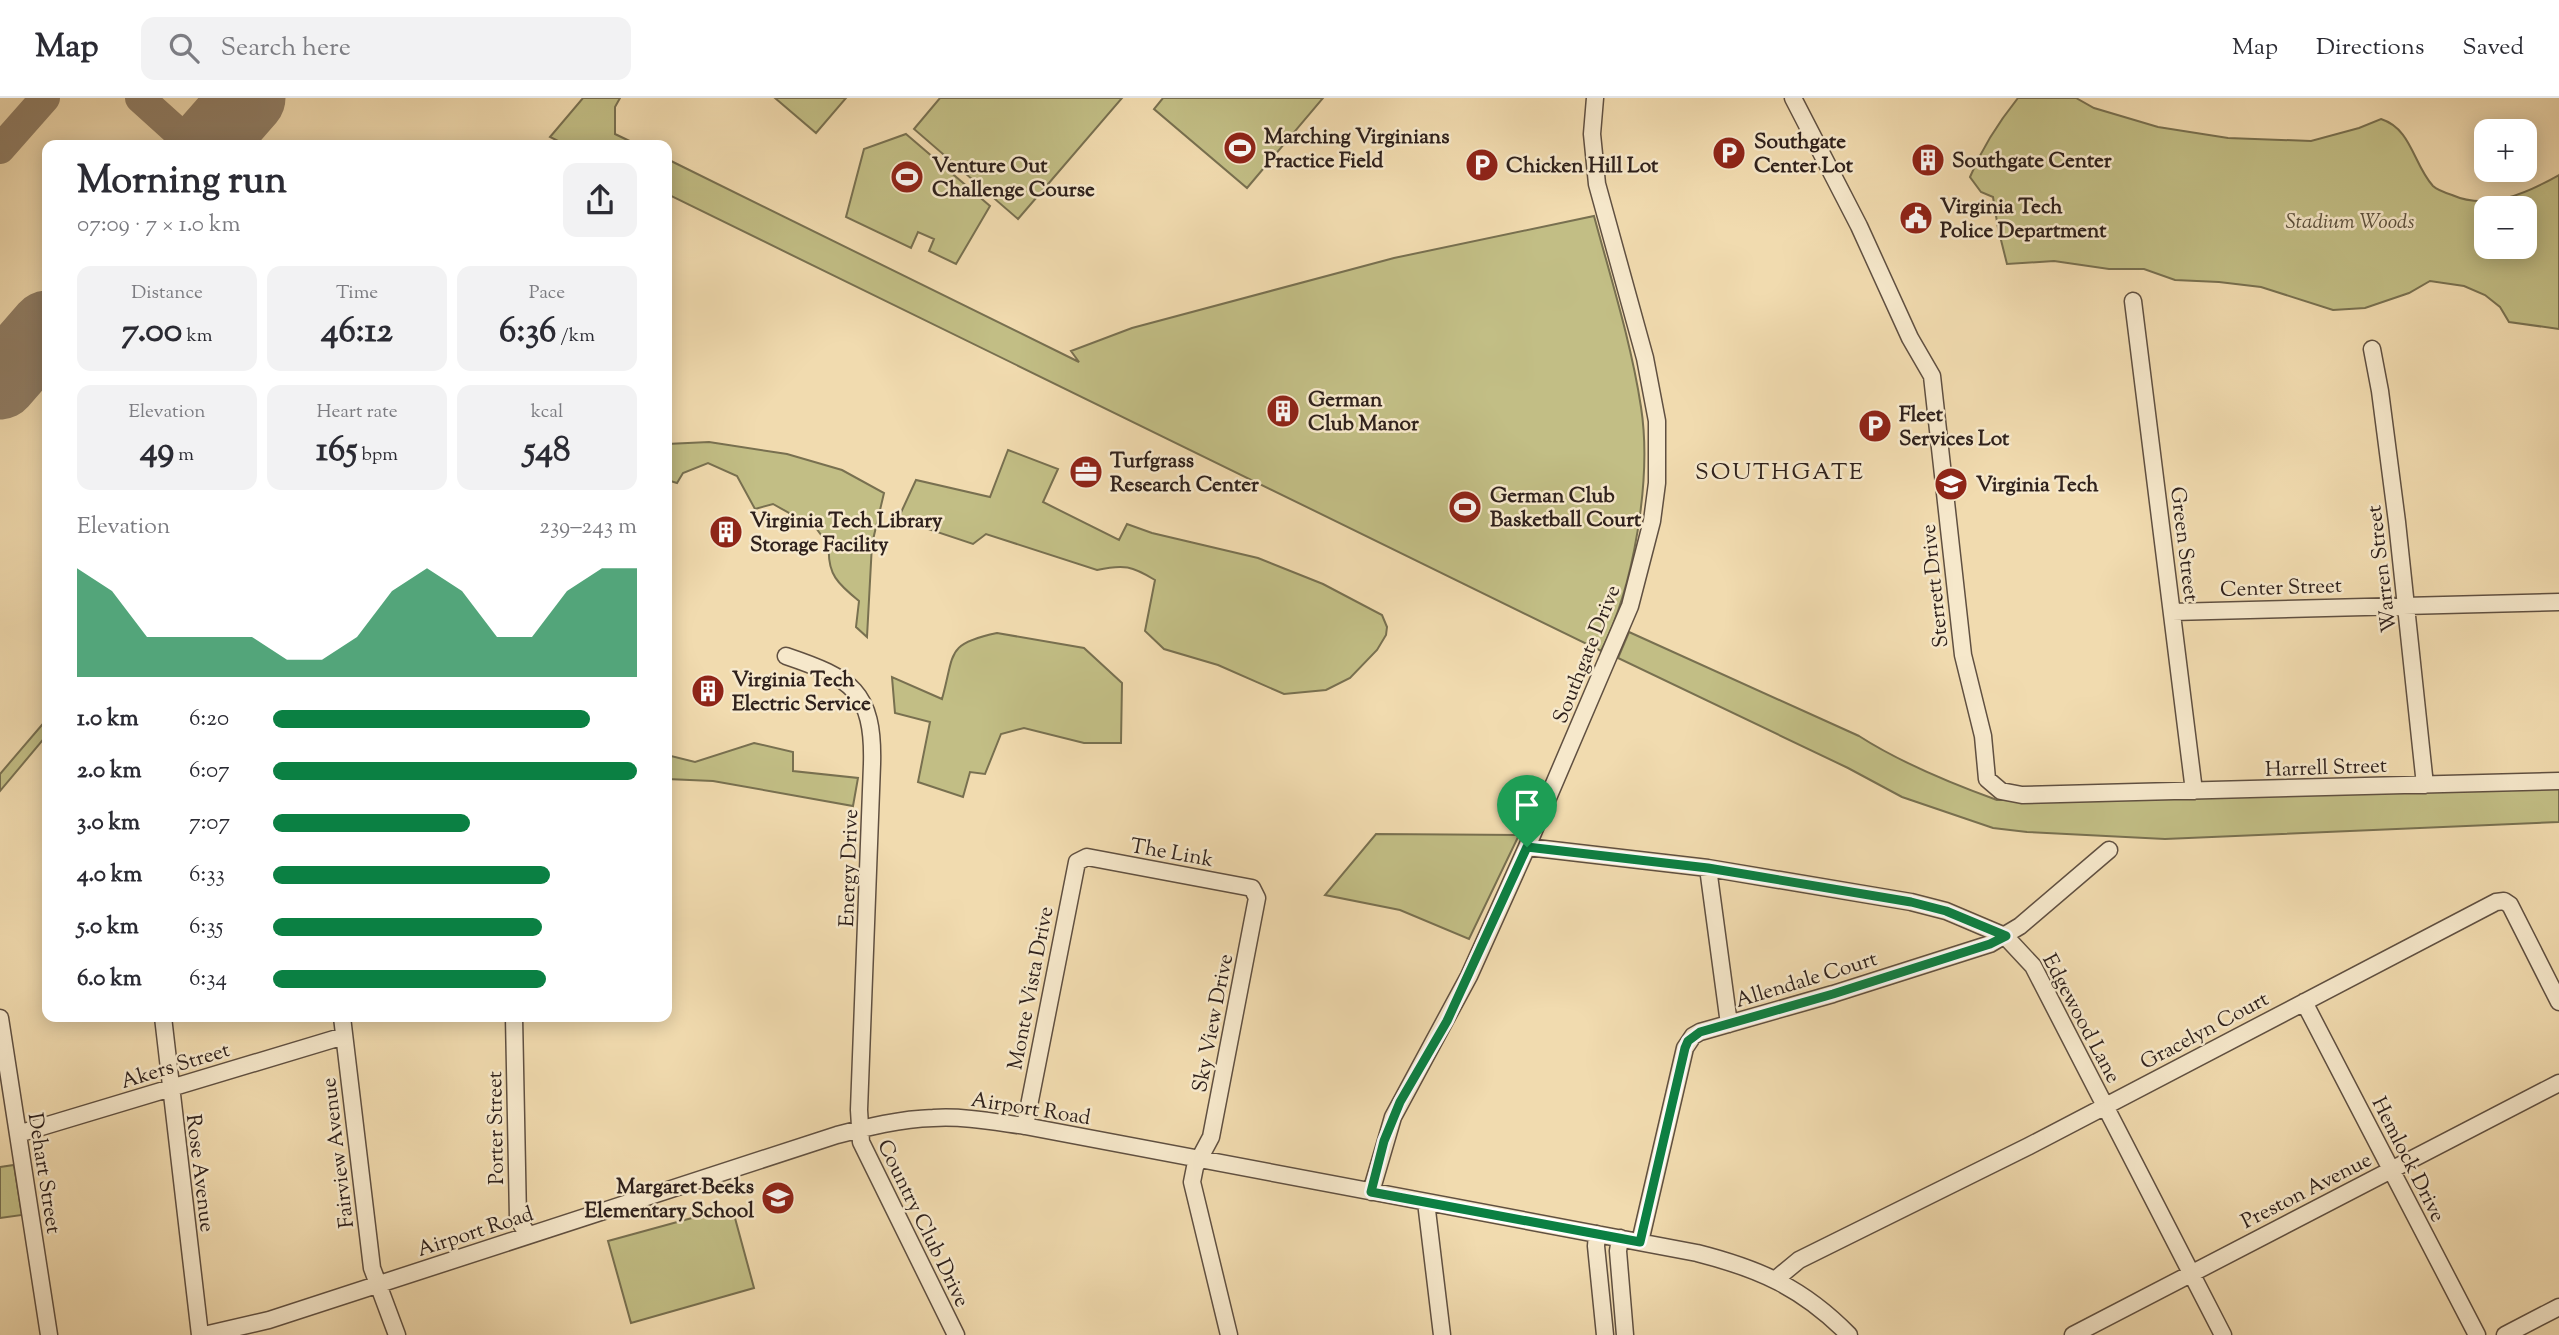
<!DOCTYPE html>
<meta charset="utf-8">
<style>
body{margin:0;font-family:"Sorts Mill Goudy",serif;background:#f2f2f3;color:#2b2b33;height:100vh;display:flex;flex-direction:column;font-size:26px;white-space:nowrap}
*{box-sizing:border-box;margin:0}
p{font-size:23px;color:#7c7c81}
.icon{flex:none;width:38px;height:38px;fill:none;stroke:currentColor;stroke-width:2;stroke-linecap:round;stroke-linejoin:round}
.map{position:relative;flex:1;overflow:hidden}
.sheet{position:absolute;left:42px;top:42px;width:630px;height:882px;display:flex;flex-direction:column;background:#fff;border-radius:14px;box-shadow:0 4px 18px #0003}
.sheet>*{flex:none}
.fabs{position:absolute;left:2474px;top:21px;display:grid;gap:14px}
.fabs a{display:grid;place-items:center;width:63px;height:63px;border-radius:14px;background:#fff;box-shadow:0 4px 18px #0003;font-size:35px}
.pin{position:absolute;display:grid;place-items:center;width:60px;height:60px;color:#fff;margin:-72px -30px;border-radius:50% 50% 50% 0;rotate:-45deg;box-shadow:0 0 7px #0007}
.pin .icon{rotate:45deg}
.round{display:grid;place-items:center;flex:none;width:74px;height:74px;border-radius:14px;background:#f2f2f3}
.headline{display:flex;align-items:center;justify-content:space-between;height:119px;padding:0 35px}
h1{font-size:38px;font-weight:700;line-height:52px}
.stats{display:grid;grid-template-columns:repeat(3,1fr);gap:10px;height:119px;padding:7px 35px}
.stats div{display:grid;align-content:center;border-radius:14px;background:#f2f2f3;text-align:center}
.stats b{font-size:35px;font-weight:700}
.stats small{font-size:19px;font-weight:400}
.stats p{font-size:19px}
.chart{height:196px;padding:14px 35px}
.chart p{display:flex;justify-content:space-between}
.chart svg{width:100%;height:126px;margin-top:7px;fill:#0b8043;opacity:.7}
ul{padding:0 35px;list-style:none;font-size:23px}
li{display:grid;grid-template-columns:112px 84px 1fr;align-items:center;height:52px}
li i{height:18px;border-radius:9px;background:#0b8043}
header{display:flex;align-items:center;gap:42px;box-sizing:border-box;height:98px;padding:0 35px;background:#fff;border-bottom:2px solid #e1e1e2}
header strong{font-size:33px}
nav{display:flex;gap:38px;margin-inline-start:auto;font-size:24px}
.search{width:490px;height:63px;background:#f2f2f3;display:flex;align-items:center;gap:18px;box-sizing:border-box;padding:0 24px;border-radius:14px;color:#7c7c81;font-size:26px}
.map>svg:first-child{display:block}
.green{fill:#c2be85;stroke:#787050;stroke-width:2;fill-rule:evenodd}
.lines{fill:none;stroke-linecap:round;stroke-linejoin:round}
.taxiway{stroke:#907e66;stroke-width:30}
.runway{stroke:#907e66;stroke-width:75}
.minor-casing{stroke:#605041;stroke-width:19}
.minor{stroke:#f6e8cb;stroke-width:16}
.route-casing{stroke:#fff;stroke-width:14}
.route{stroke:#0b8043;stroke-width:9}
.labels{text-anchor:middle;stroke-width:5;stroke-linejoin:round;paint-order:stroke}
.poi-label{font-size:21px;font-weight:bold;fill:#2f211c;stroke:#f6e8cb;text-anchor:start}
.park-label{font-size:21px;font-style:italic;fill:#5b503c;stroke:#f6e8cb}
.street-label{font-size:21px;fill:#2f211c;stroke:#f6e8cb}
.neighbourhood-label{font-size:23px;letter-spacing:2px;fill:#2f211c;stroke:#f6e8cb}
</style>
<header>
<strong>Map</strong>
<div class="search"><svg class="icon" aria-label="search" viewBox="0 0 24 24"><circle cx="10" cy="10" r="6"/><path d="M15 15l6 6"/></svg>Search here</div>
<nav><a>Map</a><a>Directions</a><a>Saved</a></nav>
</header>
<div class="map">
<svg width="2559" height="1237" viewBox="0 0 2559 1237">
<rect width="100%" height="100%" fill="#f1dbaf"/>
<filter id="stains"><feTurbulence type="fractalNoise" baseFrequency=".00286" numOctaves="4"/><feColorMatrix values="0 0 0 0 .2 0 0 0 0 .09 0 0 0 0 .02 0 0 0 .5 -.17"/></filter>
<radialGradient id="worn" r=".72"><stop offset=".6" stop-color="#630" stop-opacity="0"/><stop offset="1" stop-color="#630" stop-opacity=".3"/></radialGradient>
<path class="green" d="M583 0H620L615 9V36L638 47H566L550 39Z
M775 0H846L816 35Z
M940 0H1122L1018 121 914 31Z
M1163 0H1323L1247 90 1154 11Z
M2018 0H2076L2094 10 2158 29 2228 40 2311 43 2359 30 2381 21C2412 31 2413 66 2433 88 2437 92 2446 95 2452 97 2488 113 2527 95 2559 77V231L2509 224 2500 209 2485 197 2464 188 2430 183 2409 195 2365 210 2333 212 2261 189 2219 184 2175 182 2144 171H2109L2054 163 2007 166 1998 130 1993 99 1981 94 1970 79C1982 50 1998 25 2018 0ZM2487 110H2525V149H2487Z
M906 36 990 108 956 166 929 153 934 141 918 134 911 150 846 119 864 51Z
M667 61 1079 264 1071 253 1132 230 1394 160 1594 118C1611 181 1631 244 1641 309 1652 380 1634 489 1601 553L667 96Z
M709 344 787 356 842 372 884 395 872 446 867 539 856 529 859 503C838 486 827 476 829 448L816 430 773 406 755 411 737 378 708 365 683 375 677 385 667 382V346Z
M1008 352 1058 371 1043 404 1119 442 1127 426 1152 435 1258 460 1323 486 1382 517 1387 529 1386 537 1377 552 1350 580 1326 592 1284 596 1218 567 1164 551 1145 533 1155 482C1132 468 1124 466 1097 472L986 436 973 446 898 421 916 382 990 399Z
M1629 534 1859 638C1901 665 1950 685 1997 702L2312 697 2559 688V724L2165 741 2027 734 1993 730 1902 699 1848 670 1618 560Z
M997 535 1084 550 1122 585 1121 645H1084L1024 630 1001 636 985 676 970 674 963 699 918 684 930 624 895 615 892 579 942 601C955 555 945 546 997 535Z
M47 621V637L0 693V676Z
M754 645 793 654V673L858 680 853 708 713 683 667 681V657L695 664Z
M1376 736 1519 737 1469 841 1400 812 1325 797Z
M14 1067 22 1117 0 1120V1069Z
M732 1109 754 1190 631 1225 608 1143Z"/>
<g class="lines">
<path class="taxiway" d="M140 0 192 47
M0 51 45 0"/>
<path class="runway" d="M207 47 248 0
M0 284 47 230"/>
<defs>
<path id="minor" d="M1793 0 1859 128 1910 240 1932 278 1963 557 1983 638 1987 681 2001 693 2022 697 2559 683
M2133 203 2194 693
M2372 251 2380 293 2397 424 2425 687
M2172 514 2559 504
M786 558C851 580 874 593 872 666L859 1012 861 1044 956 1237
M1527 749 1708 770 1911 804 1946 813 2005 838 2033 868 2223 1237
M1708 770 1729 926
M2304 904 2477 1237
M163 919 200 1237
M342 919 372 1170 397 1237
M514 919 518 1121 528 1137
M0 920 49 1237
M1025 1028 1077 764 1087 759 1252 790 1257 800 1211 1039 1195 1069 1192 1084 1229 1237
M18 1036 344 938
M1371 1094 1393 1019 1469 878 1527 749 1630 508 1652 423 1657 385V323L1645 260 1597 86 1592 36 1595 0
M1426 1104 1442 1237
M1597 1136 1596 1148 1605 1237
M1620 1140 1618 1153 1625 1237
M1640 1144 1685 950 1693 938 1700 934 1833 896 1990 846 2020 828 2109 752
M1776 1181 1799 1162 2029 1048 2496 804 2504 803 2510 807 2559 904
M204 1237 269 1222 837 1037C868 1029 900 1021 933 1020 964 1018 995 1024 1025 1028L1697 1155C1760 1171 1803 1190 1849 1237
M2073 1237 2559 985
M2505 1237 2559 1209"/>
</defs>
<use href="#minor" class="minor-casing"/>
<use href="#minor" class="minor"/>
</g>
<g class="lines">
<defs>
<path id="route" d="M1527 749 1708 770 1911 804 1946 813 2006 838 1990 846 1833 896 1700 934 1688 943 1685 950 1640 1144 1371 1094 1384 1043 1400 1004 1447 923Z"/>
</defs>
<use href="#route" class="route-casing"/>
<use href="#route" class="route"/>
</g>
<defs>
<symbol id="stadium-disc" viewBox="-11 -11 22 22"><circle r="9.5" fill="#8f2418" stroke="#f6e8cb"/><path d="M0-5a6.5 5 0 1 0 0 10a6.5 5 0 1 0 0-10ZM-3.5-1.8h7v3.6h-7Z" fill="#fff"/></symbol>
<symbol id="parking-disc" viewBox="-11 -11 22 22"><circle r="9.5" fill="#8f2418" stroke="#f6e8cb"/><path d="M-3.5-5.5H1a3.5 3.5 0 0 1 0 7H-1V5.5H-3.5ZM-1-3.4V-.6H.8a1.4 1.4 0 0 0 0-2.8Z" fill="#fff"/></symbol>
<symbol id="building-disc" viewBox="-11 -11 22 22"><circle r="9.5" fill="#8f2418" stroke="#f6e8cb"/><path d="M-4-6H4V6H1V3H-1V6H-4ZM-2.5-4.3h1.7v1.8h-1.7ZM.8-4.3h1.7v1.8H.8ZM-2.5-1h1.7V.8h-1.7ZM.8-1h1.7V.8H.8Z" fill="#fff"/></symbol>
<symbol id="civic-disc" viewBox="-11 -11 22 22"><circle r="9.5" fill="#8f2418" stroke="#f6e8cb"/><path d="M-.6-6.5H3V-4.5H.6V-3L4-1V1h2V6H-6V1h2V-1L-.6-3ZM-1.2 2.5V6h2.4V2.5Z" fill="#fff"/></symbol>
<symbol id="office-disc" viewBox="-11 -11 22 22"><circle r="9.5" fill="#8f2418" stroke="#f6e8cb"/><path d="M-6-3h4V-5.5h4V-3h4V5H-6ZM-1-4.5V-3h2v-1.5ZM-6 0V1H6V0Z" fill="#fff"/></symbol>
<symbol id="university-disc" viewBox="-11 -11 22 22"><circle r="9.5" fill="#8f2418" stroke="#f6e8cb"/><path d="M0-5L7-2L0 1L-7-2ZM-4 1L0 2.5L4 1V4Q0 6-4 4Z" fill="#fff"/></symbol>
<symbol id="school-disc" viewBox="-11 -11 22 22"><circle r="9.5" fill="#8f2418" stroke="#f6e8cb"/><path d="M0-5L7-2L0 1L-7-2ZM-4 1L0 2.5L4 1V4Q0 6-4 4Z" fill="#fff"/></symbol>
</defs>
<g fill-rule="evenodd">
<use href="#stadium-disc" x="1221" y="31" width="38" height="38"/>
<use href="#parking-disc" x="1710" y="36" width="38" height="38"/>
<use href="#building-disc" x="1909" y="43" width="38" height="38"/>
<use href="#parking-disc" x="1463" y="48" width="38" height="38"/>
<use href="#stadium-disc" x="888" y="60" width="38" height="38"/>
<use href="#civic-disc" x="1897" y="101" width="38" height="38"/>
<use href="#building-disc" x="1264" y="294" width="38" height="38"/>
<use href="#parking-disc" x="1856" y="309" width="38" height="38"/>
<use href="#office-disc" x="1067" y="355" width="38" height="38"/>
<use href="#university-disc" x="1932" y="367" width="38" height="38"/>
<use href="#stadium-disc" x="1446" y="390" width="38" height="38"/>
<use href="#building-disc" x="707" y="415" width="38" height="38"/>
<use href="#building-disc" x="689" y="574" width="38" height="38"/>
<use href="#school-disc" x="759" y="1081" width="38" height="38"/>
</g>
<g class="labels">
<g class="poi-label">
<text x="1264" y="45">Marching Virginians<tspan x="1264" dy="24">Practice Field</tspan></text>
<text x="1754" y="50">Southgate<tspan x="1754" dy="24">Center Lot</tspan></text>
<text x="1952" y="69">Southgate Center</text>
<text x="932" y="74">Venture Out<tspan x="932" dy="24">Challenge Course</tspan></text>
<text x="1506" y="74">Chicken Hill Lot</text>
<text x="1940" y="115">Virginia Tech<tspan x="1940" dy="24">Police Department</tspan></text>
<text x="1308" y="308">German<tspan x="1308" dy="24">Club Manor</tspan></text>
<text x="1899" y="323">Fleet<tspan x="1899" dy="24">Services Lot</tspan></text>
<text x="1110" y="369">Turfgrass<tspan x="1110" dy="24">Research Center</tspan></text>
<text x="1976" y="393">Virginia Tech</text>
<text x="1490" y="404">German Club<tspan x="1490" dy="24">Basketball Court</tspan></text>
<text x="750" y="429">Virginia Tech Library<tspan x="750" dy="24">Storage Facility</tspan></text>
<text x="732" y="588">Virginia Tech<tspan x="732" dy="24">Electric Service</tspan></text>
<text x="754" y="1095" text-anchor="end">Margaret Beeks<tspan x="754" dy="24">Elementary School</tspan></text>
</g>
<g class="park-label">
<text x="2350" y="130">Stadium Woods</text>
</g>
<g class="street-label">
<text transform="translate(2185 446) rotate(83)" y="7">Green Street</text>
<text transform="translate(2381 471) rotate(-97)" y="7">Warren Street</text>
<text transform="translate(1934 488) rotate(-96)" y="7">Sterrett Drive</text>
<text transform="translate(2281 489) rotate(-2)" y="7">Center Street</text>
<text transform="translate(1586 556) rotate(-68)" y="7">Southgate Drive</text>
<text transform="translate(2326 669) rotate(-2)" y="7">Harrell Street</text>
<text transform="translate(1172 754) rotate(10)" y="7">The Link</text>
<text transform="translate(848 770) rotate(-88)" y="7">Energy Drive</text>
<text transform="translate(1806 881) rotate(-17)" y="7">Allendale Court</text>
<text transform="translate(1030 890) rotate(-79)" y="7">Monte Vista Drive</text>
<text transform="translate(2082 920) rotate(62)" y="7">Edgewood Lane</text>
<text transform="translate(1212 925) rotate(-79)" y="7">Sky View Drive</text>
<text transform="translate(2204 932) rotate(-28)" y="7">Gracelyn Court</text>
<text transform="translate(175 967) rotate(-17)" y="7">Akers Street</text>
<text transform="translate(1031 1010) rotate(9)" y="7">Airport Road</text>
<text transform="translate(495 1030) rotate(-91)" y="7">Porter Street</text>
<text transform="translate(337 1055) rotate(-97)" y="7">Fairview Avenue</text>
<text transform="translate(2409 1061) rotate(63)" y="7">Hemlock Drive</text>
<text transform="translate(45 1075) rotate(81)" y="7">Dehart Street</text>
<text transform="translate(201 1075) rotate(83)" y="7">Rose Avenue</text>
<text transform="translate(2306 1092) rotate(-27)" y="7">Preston Avenue</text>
<text transform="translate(924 1125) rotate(64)" y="7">Country Club Drive</text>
<text transform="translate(475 1133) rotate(-18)" y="7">Airport Road</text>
</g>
<g class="neighbourhood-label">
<text x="1780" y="381">SOUTHGATE</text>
</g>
</g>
<rect width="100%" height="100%" filter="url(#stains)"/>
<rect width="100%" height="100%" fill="url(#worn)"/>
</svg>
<div class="fabs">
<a>+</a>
<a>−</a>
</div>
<div class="pin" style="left:1527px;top:749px;background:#1e9e55"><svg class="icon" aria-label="arrive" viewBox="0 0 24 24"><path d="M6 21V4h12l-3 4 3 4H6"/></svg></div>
<section class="sheet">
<div class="headline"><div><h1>Morning run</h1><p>07:09 · 7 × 1.0 km</p></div><a class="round"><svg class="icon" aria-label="share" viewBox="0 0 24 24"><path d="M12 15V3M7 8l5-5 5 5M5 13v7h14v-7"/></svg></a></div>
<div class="stats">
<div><p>Distance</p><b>7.00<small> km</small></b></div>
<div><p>Time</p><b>46:12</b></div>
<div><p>Pace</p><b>6:36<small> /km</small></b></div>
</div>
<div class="stats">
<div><p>Elevation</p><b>49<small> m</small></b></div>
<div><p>Heart rate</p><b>165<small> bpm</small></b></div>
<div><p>kcal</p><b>548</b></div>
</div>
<div class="chart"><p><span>Elevation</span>239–243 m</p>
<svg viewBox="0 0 160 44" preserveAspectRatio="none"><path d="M0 44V6L10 14L20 30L30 30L40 30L50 30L60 38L70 38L80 30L90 14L100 6L110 14L120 30L130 30L140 14L150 6L160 6V44z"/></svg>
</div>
<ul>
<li><b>1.0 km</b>6:20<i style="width:87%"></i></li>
<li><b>2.0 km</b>6:07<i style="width:100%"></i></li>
<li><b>3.0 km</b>7:07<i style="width:54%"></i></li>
<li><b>4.0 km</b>6:33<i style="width:76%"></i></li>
<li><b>5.0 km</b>6:35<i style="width:74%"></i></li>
<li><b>6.0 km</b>6:34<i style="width:75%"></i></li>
</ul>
</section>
</div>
